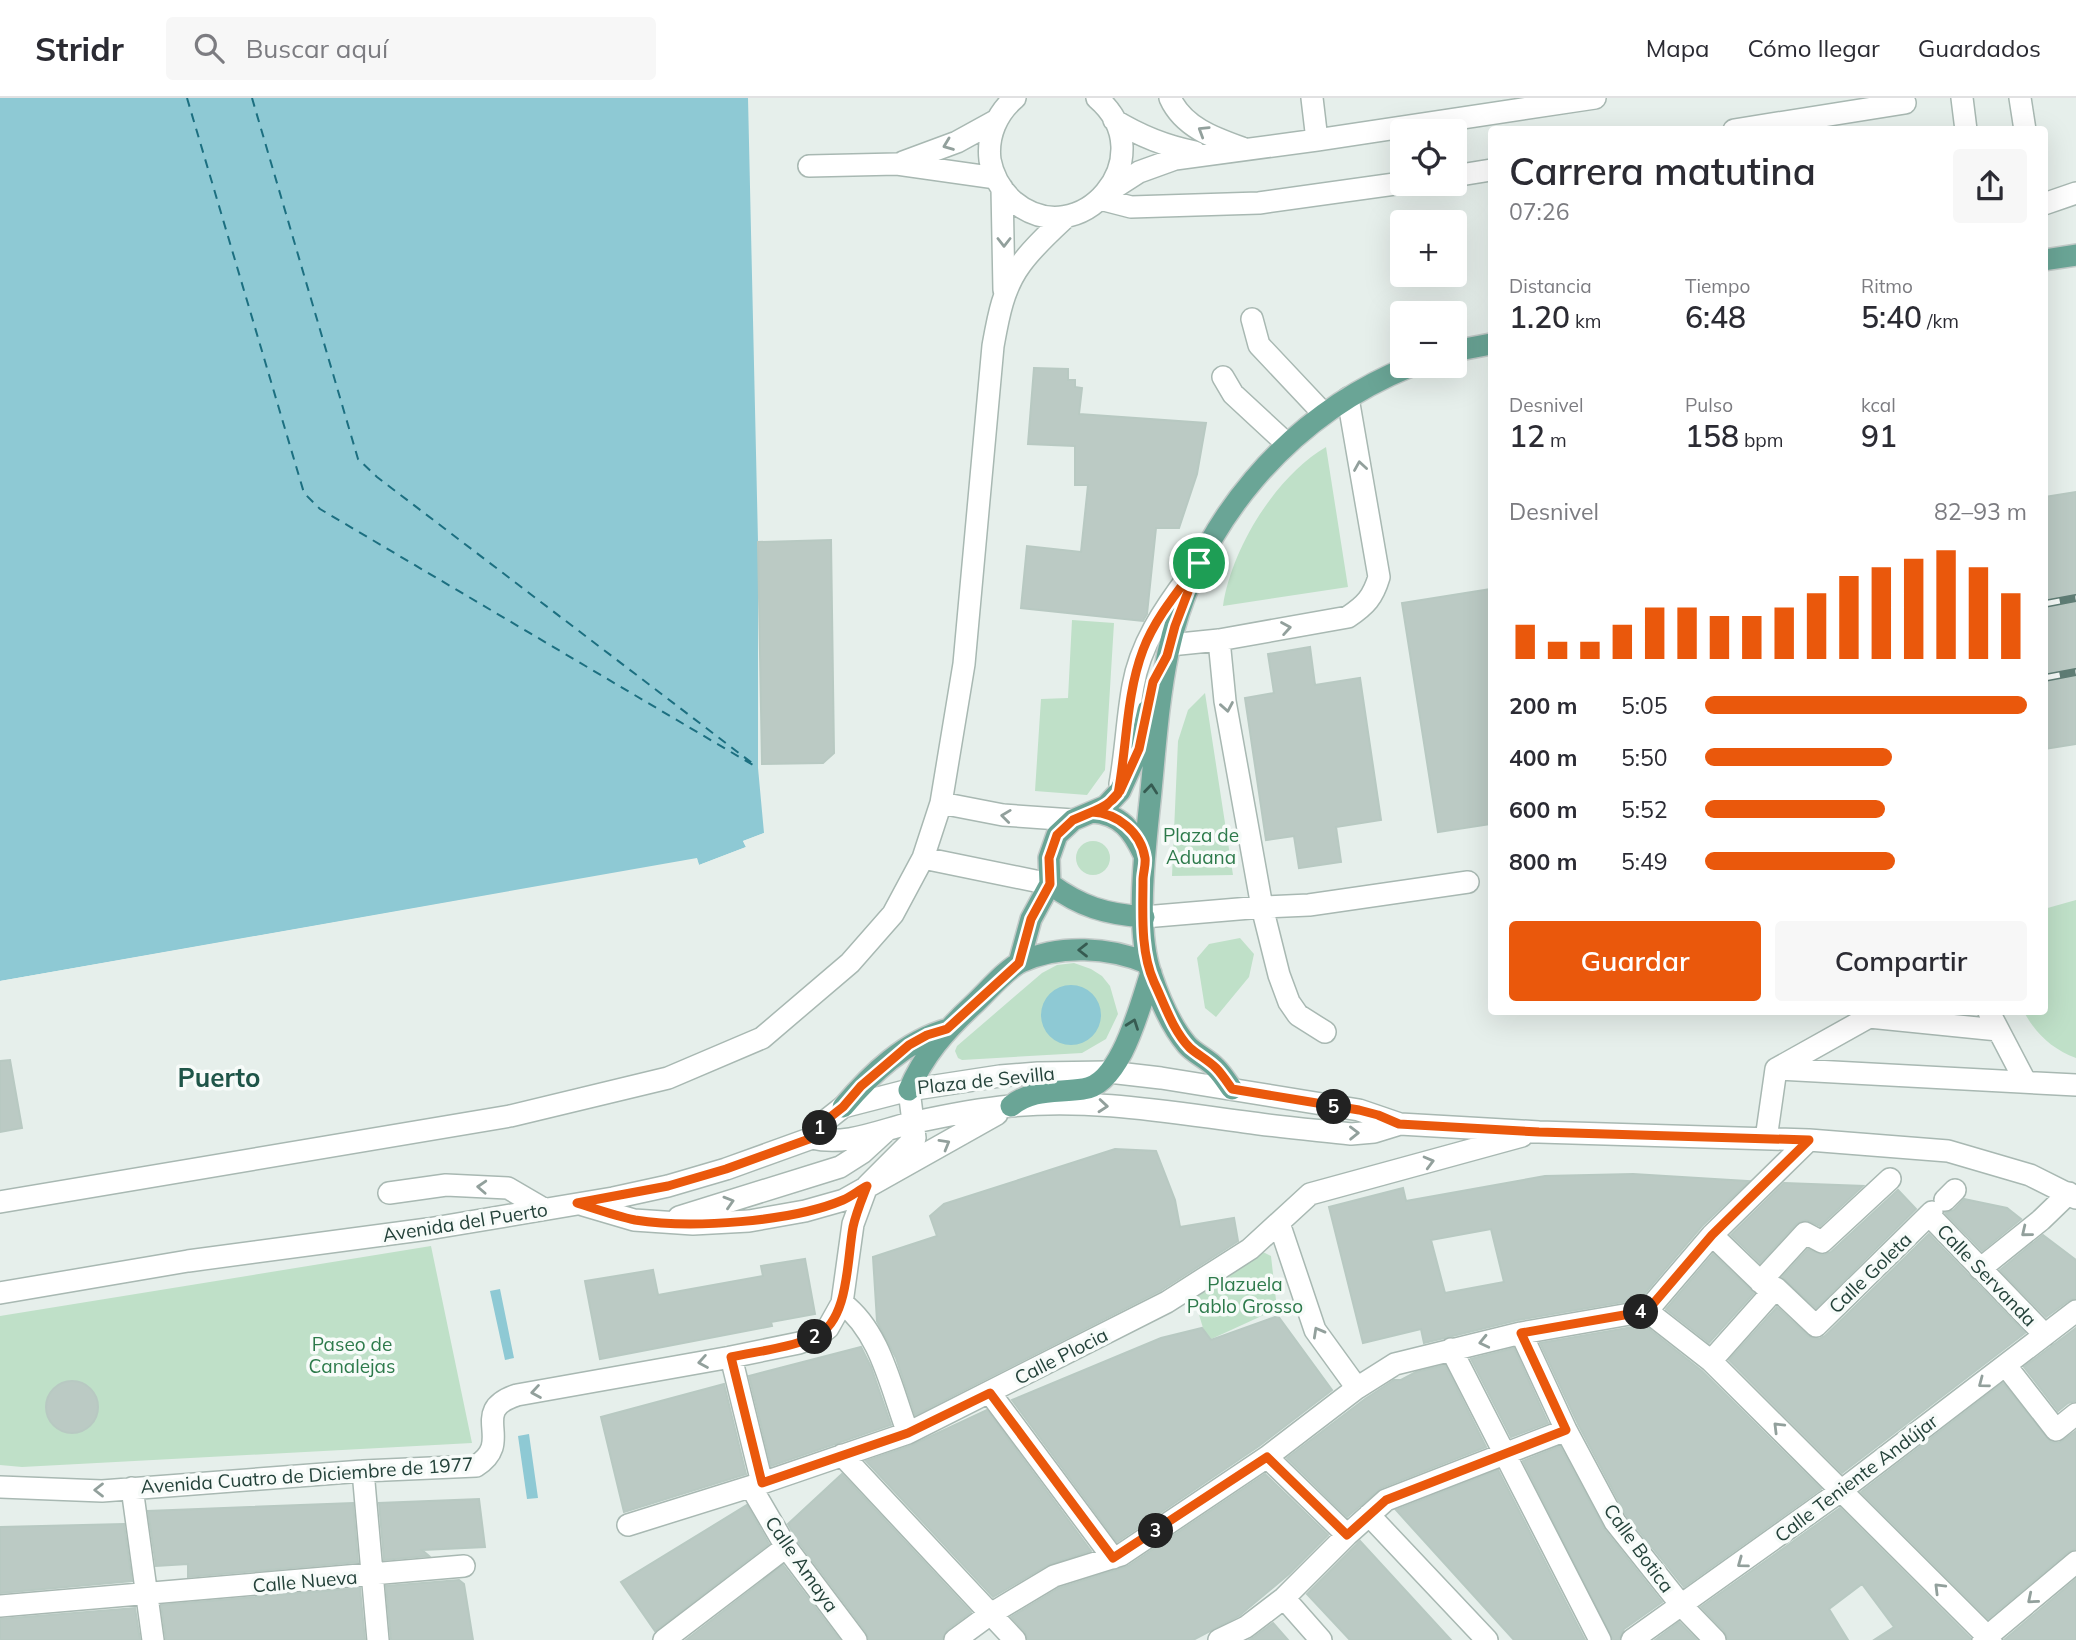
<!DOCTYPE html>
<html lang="es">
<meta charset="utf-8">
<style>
body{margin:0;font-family:Mulish,sans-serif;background:#f7f7f7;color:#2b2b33;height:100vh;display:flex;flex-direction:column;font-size:26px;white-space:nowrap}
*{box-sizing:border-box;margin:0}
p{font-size:23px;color:#7c7c81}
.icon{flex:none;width:38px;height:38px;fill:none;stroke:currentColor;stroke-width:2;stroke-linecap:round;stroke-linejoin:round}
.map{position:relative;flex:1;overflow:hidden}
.panel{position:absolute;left:1488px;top:28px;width:560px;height:889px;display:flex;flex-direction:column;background:#fff;border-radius:7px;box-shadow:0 7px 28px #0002}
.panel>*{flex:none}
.fabs{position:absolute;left:1390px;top:21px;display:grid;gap:14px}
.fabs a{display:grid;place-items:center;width:77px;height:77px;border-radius:7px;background:#fff;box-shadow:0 7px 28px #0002;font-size:35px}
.pin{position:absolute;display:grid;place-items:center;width:60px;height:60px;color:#fff;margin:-30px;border:4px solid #fff;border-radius:50%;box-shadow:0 2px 7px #0007}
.km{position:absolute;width:35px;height:35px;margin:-18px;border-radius:50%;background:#222;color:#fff;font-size:19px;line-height:35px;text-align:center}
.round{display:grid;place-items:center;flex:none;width:74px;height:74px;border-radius:7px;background:#f7f7f7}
.head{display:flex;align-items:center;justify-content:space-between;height:119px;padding:0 21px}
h1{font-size:38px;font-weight:600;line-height:52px}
.metrics{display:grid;grid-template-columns:repeat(3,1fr);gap:10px;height:119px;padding:7px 21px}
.metrics div{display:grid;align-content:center}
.metrics b{font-size:30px;font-weight:600}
.metrics small{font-size:19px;font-weight:400}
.metrics p{font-size:19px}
.chart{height:196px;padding:14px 21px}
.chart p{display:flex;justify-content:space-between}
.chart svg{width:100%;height:126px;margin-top:7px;stroke:#ea580c;stroke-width:6}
.action{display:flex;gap:14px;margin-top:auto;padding:14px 21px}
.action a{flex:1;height:80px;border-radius:7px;background:#ea580c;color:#fff;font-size:28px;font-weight:600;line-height:80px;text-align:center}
.action a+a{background:#f7f7f7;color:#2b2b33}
ul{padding:0 21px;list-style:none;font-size:23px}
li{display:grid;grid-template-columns:112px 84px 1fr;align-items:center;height:52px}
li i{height:18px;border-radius:9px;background:#ea580c}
header{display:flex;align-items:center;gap:42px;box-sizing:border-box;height:98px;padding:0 35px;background:#fff;border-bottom:2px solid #e1e1e2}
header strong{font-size:33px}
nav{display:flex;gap:38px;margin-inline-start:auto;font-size:24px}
.search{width:490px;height:63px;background:#f7f7f7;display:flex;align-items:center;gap:18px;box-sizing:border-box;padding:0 24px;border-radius:7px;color:#7c7c81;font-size:26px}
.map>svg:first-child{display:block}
.green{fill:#bfe0c8}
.water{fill:#8ec9d4}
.pier{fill:#e6efeb}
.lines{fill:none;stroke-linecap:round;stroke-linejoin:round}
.ferry{stroke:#1c6f80;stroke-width:2;stroke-dasharray:9 7;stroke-linecap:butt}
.building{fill:#bbcac4;stroke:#b8c9c2;stroke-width:2;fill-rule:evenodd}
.minor-casing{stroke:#a8b8b2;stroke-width:24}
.major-casing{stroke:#c2cac8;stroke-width:24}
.minor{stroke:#fff;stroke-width:21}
.major{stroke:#6aa596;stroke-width:21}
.rail-casing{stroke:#5f7d75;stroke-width:8}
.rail{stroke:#f7fbf9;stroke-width:5;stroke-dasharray:16;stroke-linecap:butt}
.oneway{stroke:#92a09c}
.oneway2{stroke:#365b51}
.route-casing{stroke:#fff;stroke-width:14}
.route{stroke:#ea580c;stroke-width:9}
.labels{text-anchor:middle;stroke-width:7;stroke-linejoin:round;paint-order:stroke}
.park-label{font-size:19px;fill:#2d7a4b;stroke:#f7fbf9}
.street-label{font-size:19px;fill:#24423a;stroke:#f7fbf9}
.district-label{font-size:26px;font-weight:bold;fill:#1f5548;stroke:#f7fbf9}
</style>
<header>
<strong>Stridr</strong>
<div class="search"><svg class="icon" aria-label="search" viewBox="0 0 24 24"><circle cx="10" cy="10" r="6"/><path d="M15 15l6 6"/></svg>Buscar aquí</div>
<nav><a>Mapa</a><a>Cómo llegar</a><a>Guardados</a></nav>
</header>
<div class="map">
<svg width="2076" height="1542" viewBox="0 0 2076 1542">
<rect width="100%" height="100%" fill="#e6efeb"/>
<path class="green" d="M1326 349 1348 489 1223 508C1231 451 1276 378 1326 349Z
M1072 522 1114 525 1105 672 1087 697 1035 693 1041 601 1068 600Z
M1205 595 1233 777 1172 778 1178 643 1188 612Z
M1076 760a17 17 0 1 1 34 0a17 17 0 1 1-34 0Z
M2076 802V960C2052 951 2036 936 2024 914H2044V811Z
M1240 840 1254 856 1249 879 1216 919 1205 910 1197 860 1209 846Z
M1074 865 1091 871 1102 878 1110 888 1118 916 1106 941 1082 955 962 962 958 960 955 953 957 948 1042 875 1057 867Z
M431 1148 472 1345 22 1369 0 1367V1218Z
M1261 1153 1271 1158 1277 1211 1207 1243 1193 1197Z"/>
<path class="water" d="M0 0H748L758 444V670L764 735 743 743 746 749 699 767 697 761 0 883Z
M1041 917a30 30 0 1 1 60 0a30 30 0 1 1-60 0Z
M500 1191 514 1260 505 1262 490 1193Z
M529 1336 538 1400 527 1401 518 1338Z"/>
<path class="pier" d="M764 735V738L748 745 750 749 748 752 700 771 696 770 695 765 0 886V883L697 760 699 767 746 749 743 743Z"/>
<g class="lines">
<path class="ferry" d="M187 0 304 395 320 411 758 670
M252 0 358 361 377 379 752 665"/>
</g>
<path class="building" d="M1034 270 1068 271V282H1075V289L1082 290 1079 316 1206 325 1197 376 1179 430H1156L1147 516 1143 523 1021 510 1027 448 1081 454 1088 387H1075V348L1028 346Z
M2076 394V646L2044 651V399Z
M831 442 834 655 823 665 762 666 758 444Z
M1491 491V726L1438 734 1402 505Z
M1310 549 1315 587 1360 580 1381 722 1336 729 1341 764 1299 770 1294 738 1266 742 1245 600 1274 595 1268 556Z
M10 962 22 1030 0 1034V963Z
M1115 1051 1156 1053 1175 1102 1180 1129 1234 1120 1238 1143 1160 1193 915 1317 896 1260 877 1223 873 1159 937 1138 930 1118 944 1106Z
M1633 1076 1749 1083 1702 1128 1640 1201 1518 1222 1424 1245 1421 1231 1363 1245 1329 1109 1403 1090 1406 1103 1545 1078ZM1491 1131 1504 1184 1445 1195 1431 1142Z
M1784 1085 1863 1088 1820 1128 1806 1122 1796 1126 1760 1165 1731 1137Z
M1898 1092 1916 1111 1816 1210 1782 1179 1808 1151 1823 1157 1831 1154Z
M1964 1101 2007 1110 2021 1121 1982 1153 1945 1115 1954 1112Z
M1929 1136 2025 1235 1842 1375 1729 1262 1777 1209 1808 1238 1819 1241 1825 1238Z
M2043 1137 2076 1162V1200L2068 1203 2046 1219 2000 1172Z
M1713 1156 1754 1195 1709 1245 1666 1211Z
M805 1161 815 1216 771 1224 772 1228 600 1261 585 1183 653 1172 658 1197 763 1178 761 1168Z
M1278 1218 1332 1292 1259 1348 1117 1444 1012 1302 1161 1240 1202 1230 1211 1242Z
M1644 1227 1702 1273 1821 1391 1684 1489 1626 1417 1578 1326 1540 1245Z
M2076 1230V1303L2068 1305 2058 1313 2024 1269Z
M861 1249 871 1269 891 1327 771 1368 749 1278Z
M1514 1250 1548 1325 1511 1339 1471 1261Z
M1445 1267 1486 1349 1381 1390 1347 1419 1287 1360 1365 1301 1394 1282H1401L1416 1274Z
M46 1309a26 26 0 1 1 52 0a26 26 0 1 1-52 0Z
M2003 1285 2051 1344 2059 1345 2076 1333V1451L2068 1454 1988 1521 1861 1394Z
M724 1286 746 1376 624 1414 601 1319Z
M987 1312 1091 1453 1048 1467 993 1499 866 1363 912 1347Z
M1560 1348 1605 1432 1662 1504 1624 1531 1619 1542H1613L1523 1363Z
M1498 1372 1585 1542H1514L1396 1412Z
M842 1376 971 1514 947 1532 942 1542H869L866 1534 797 1442 788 1426Z
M1265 1376 1328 1437 1289 1476 1239 1518 1193 1542H1028L1025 1534 1011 1519 1059 1490 1128 1468Z
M479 1401 485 1449 422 1452 429 1458 384 1462 379 1405Z
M353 1405 358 1464 188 1479V1466L156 1468 148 1413Z
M747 1407 769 1446 655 1533 621 1484Z
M1840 1410 1970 1540V1542H1874L1894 1529 1862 1486 1829 1511 1848 1542H1728L1724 1533 1701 1509Z
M124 1426 132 1483 0 1495V1429Z
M1360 1443 1451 1542H1350L1307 1496Z
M783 1467 840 1542H686Z
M2076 1481V1542H2004Z
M459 1482 464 1486 473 1542H391L386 1488Z
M360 1490 365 1542H166L161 1507Z
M135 1510 140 1542H0V1521Z
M1679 1524 1697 1542H1655Z
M1273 1525 1288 1542H1249L1254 1539Z"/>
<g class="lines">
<defs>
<path id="minor" d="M1015 0C997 15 987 38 990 62 993 78 1001 92 1013 103 1080 159 1165 58 1097 0
M1170 0C1183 29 1214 40 1242 50
M1312 0 1317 42
M1962 0 1966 32
M2020 0 2025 32
M1114 22C1140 38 1164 48 1195 54
M1734 32 1905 5
M903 64 957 44 997 22
M809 68 897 66 996 80
M1454 78 1491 72
M1002 90 1004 192
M1108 94 1139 74 1175 61 1317 42 1595 0
M1100 101 1131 109 1259 105 1402 85
M2044 106 2076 95
M1252 221 1259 247 1323 315
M1223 279 1233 296 1287 346
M1219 542 1225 603 1262 809 1279 877 1289 904 1298 917 1325 934
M1170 547 1219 542 1348 519C1366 507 1373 499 1379 479L1348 300
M1120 686C1126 653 1127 621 1133 588 1140 547 1164 511 1189 478
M941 705 1003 717 1073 722
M923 760 1050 786
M1144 819 1262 809 1309 807 1468 784
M1989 914 2025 983
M1869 919 1998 932
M1776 971 1878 914
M812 1040C846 1048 878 1033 911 1025 943 1018 978 1011 1011 1008 1089 1000 1168 1014 1245 1024 1280 1029 1315 1032 1351 1036L1374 1034 1400 1026
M1766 1041 1776 971 2076 987
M389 1095 446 1087 508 1090 544 1111
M1945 1102 1955 1092
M0 1104 510 1018 668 980 762 940 850 865 893 816 923 760 941 705 964 566 993 248C998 220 1003 190 1021 166 1034 148 1051 133 1067 118
M583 1107 634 1122 693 1126 749 1123 805 1113 844 1102 997 1016
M1929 1117 2045 1237
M679 1119 840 1069 862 1055 886 1033
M1279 1125 1315 1232 1357 1290
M1712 1137 1769 1192
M1980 1171 2041 1122 2069 1095
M1760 1184 1805 1135 1822 1144 1890 1081
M0 1195 188 1163 428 1131 613 1100 668 1088 726 1071 812 1040 824 1024 843 1009 909 992 1000 978 1038 975 1109 974 1161 980 1359 1012 1400 1026 1539 1034 1809 1042 1948 1053 2030 1077 2076 1100
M842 1205C881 1234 891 1291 908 1335
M1647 1213 1711 1263 1991 1542
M1647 1213 1712 1137 1809 1042
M1521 1235 1566 1332 1615 1424 1682 1508 1715 1542
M1451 1251 1600 1542
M731 1259 762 1385
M1711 1263 1776 1190 1816 1228 1932 1114
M2006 1268 2056 1332 2076 1316
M990 1295 1113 1460
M842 1357 1015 1542
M1267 1359 1347 1437
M363 1373 378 1542
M0 1389 102 1393 363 1373 476 1368C516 1343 467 1313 517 1297L731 1259 799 1245 818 1238 828 1230 842 1205 853 1126 867 1088 915 1040 909 992
M751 1389 786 1449 856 1542
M132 1390 153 1542
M1369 1417 1487 1542
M628 1427 762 1385 908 1335 1167 1204 1250 1151 1310 1096 1522 1038
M1284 1500 1321 1542
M0 1508 464 1468
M664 1542 786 1449
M955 1542 989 1517 1054 1478 1121 1457 1267 1359 1357 1290 1395 1266 1521 1235 1647 1213
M1219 1542 1246 1529 1284 1500 1347 1437 1386 1402 1566 1332
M1632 1542 1842 1392 2076 1213
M1983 1542 2076 1464"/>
<path id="major" d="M2044 162 2076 157
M1454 253 1491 246
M1092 714C1121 716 1133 733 1144 757
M1050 786C1081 809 1106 816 1144 819
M1019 865 1031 821 1050 786 1049 760 1057 737 1073 722 1106 708 1120 693 1139 651 1148 612
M1232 991C1227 984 1222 976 1216 970 1208 961 1195 956 1187 947 1171 928 1159 900 1151 876 1135 831 1145 751 1150 703 1155 654 1158 603 1168 555 1196 425 1288 318 1411 268
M909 992C923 958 946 932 973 907 986 895 1006 871 1021 864 1060 846 1109 849 1147 865
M1011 1008C1033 990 1056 995 1083 991 1121 987 1140 907 1151 875
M843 1009C871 976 905 943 948 931"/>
</defs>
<use href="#minor" class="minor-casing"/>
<use href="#major" class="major-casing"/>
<use href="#minor" class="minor"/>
<use href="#major" class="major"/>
<defs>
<path id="rail" d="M2044 506 2076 500
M2044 580 2076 574"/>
</defs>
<use href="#rail" class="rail-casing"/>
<use href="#rail" class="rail"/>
</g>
<defs><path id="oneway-chevron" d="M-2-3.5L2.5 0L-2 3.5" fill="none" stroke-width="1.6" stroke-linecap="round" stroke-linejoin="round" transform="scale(1.75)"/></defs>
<g class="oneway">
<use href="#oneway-chevron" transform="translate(1203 33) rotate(-148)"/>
<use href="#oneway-chevron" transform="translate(948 47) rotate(159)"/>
<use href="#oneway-chevron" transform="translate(1004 144) rotate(90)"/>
<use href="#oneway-chevron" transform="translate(1360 368) rotate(-99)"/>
<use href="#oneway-chevron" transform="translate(1286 530) rotate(-10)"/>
<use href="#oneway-chevron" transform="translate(1227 609) rotate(80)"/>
<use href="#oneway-chevron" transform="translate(1006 718) rotate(-173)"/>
<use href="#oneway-chevron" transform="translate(1103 1008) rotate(5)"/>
<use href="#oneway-chevron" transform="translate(1354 1035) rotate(-1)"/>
<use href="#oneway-chevron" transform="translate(945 1046) rotate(-30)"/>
<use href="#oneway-chevron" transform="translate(1429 1064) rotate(-15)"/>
<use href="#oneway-chevron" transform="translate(482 1089) rotate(-177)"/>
<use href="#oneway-chevron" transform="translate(729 1104) rotate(-17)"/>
<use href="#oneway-chevron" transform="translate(2026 1134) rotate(141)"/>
<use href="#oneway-chevron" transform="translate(1318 1234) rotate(-119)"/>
<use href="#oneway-chevron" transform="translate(1484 1244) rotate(167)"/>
<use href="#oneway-chevron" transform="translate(703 1264) rotate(170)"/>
<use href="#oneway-chevron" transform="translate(1983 1285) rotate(143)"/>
<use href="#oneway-chevron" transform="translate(536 1294) rotate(171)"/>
<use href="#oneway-chevron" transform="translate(1778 1329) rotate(-135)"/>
<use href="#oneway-chevron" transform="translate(99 1392) rotate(-180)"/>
<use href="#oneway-chevron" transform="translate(1742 1465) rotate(144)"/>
<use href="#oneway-chevron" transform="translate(1939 1490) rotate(-135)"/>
<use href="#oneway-chevron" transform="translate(2032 1501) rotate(140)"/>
</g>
<g class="oneway2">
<use href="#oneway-chevron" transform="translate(1151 691) rotate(-84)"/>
<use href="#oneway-chevron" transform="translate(1083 852) rotate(-180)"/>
<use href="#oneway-chevron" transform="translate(1133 926) rotate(-70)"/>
</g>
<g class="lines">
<defs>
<path id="route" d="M1199 465 1175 528 1167 558 1153 584 1139 651 1120 693 1106 708 1073 722 1057 737 1049 760 1050 786 1031 821 1019 865 947 931 927 937 909 947 861 988 843 1009 824 1024 812 1040 726 1071 668 1088 577 1105C596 1111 616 1118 635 1122 691 1131 791 1124 843 1102 852 1098 859 1092 867 1088 862 1101 856 1115 853 1129 847 1161 849 1223 816 1238 790 1250 759 1253 731 1259L762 1385 908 1335 990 1295 1113 1460 1267 1359 1347 1437 1386 1402 1566 1332 1521 1235 1647 1213 1712 1137 1809 1042 1539 1034 1399 1026 1378 1017 1359 1012 1232 991C1227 984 1222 976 1216 970 1208 962 1198 957 1190 950 1173 933 1164 905 1154 884 1140 853 1143 814 1143 782 1143 775 1146 767 1145 760 1141 734 1117 715 1092 714 1103 709 1111 705 1118 696 1127 648 1126 597 1143 552 1155 520 1179 492 1199 465"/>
</defs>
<use href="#route" class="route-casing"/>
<use href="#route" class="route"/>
</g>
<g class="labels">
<g class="park-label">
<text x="1201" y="744">Plaza de<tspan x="1201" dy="22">Aduana</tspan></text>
<text x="1245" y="1193">Plazuela<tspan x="1245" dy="22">Pablo Grosso</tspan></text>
<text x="352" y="1253">Paseo de<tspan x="352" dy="22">Canalejas</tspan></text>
</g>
<g class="street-label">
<text transform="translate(986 982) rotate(-6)" y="7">Plaza de Sevilla</text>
<text transform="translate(465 1124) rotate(-9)" y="7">Avenida del Puerto</text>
<text transform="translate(1870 1175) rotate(-44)" y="7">Calle Goleta</text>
<text transform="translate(1987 1177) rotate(46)" y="7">Calle Servanda</text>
<text transform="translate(1061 1258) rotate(-27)" y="7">Calle Plocia</text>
<text transform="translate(307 1377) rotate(-4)" y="7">Avenida Cuatro de Diciembre de 1977</text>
<text transform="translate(1856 1380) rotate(-37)" y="7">Calle Teniente Andújar</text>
<text transform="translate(1639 1450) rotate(54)" y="7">Calle Botica</text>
<text transform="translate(802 1466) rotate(55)" y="7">Calle Amaya</text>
<text transform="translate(305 1483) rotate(-5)" y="7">Calle Nueva</text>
</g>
<g class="district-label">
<text x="219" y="989">Puerto</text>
</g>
</g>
</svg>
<div class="fabs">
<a><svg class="icon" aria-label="locate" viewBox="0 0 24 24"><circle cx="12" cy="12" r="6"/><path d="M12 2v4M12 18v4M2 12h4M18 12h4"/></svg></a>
<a>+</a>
<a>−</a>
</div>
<div class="pin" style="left:1199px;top:465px;background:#1e9e55"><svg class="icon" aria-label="arrive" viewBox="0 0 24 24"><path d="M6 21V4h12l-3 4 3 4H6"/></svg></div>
<b class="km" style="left:820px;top:1030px">1</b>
<b class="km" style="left:815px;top:1239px">2</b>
<b class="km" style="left:1156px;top:1433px">3</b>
<b class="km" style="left:1641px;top:1214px">4</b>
<b class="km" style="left:1334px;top:1009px">5</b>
<section class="panel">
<div class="head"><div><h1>Carrera matutina</h1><p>07:26</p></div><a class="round"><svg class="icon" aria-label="share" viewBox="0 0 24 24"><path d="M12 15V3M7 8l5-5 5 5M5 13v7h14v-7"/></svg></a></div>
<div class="metrics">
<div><p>Distancia</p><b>1.20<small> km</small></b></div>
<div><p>Tiempo</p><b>6:48</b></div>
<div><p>Ritmo</p><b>5:40<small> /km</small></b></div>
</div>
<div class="metrics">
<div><p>Desnivel</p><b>12<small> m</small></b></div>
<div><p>Pulso</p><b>158<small> bpm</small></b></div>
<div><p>kcal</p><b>91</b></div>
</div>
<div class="chart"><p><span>Desnivel</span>82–93 m</p>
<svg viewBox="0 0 160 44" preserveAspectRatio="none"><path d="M5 44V32M15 44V38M25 44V38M35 44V32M45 44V26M55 44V26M65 44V29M75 44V29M85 44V26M95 44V21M105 44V15M115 44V12M125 44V9M135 44V6M145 44V12M155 44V21"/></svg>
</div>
<ul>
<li><b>200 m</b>5:05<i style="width:100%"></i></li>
<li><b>400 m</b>5:50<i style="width:58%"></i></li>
<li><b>600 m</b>5:52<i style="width:56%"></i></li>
<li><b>800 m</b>5:49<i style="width:59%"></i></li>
</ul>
<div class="action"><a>Guardar</a><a>Compartir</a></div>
</section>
</div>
